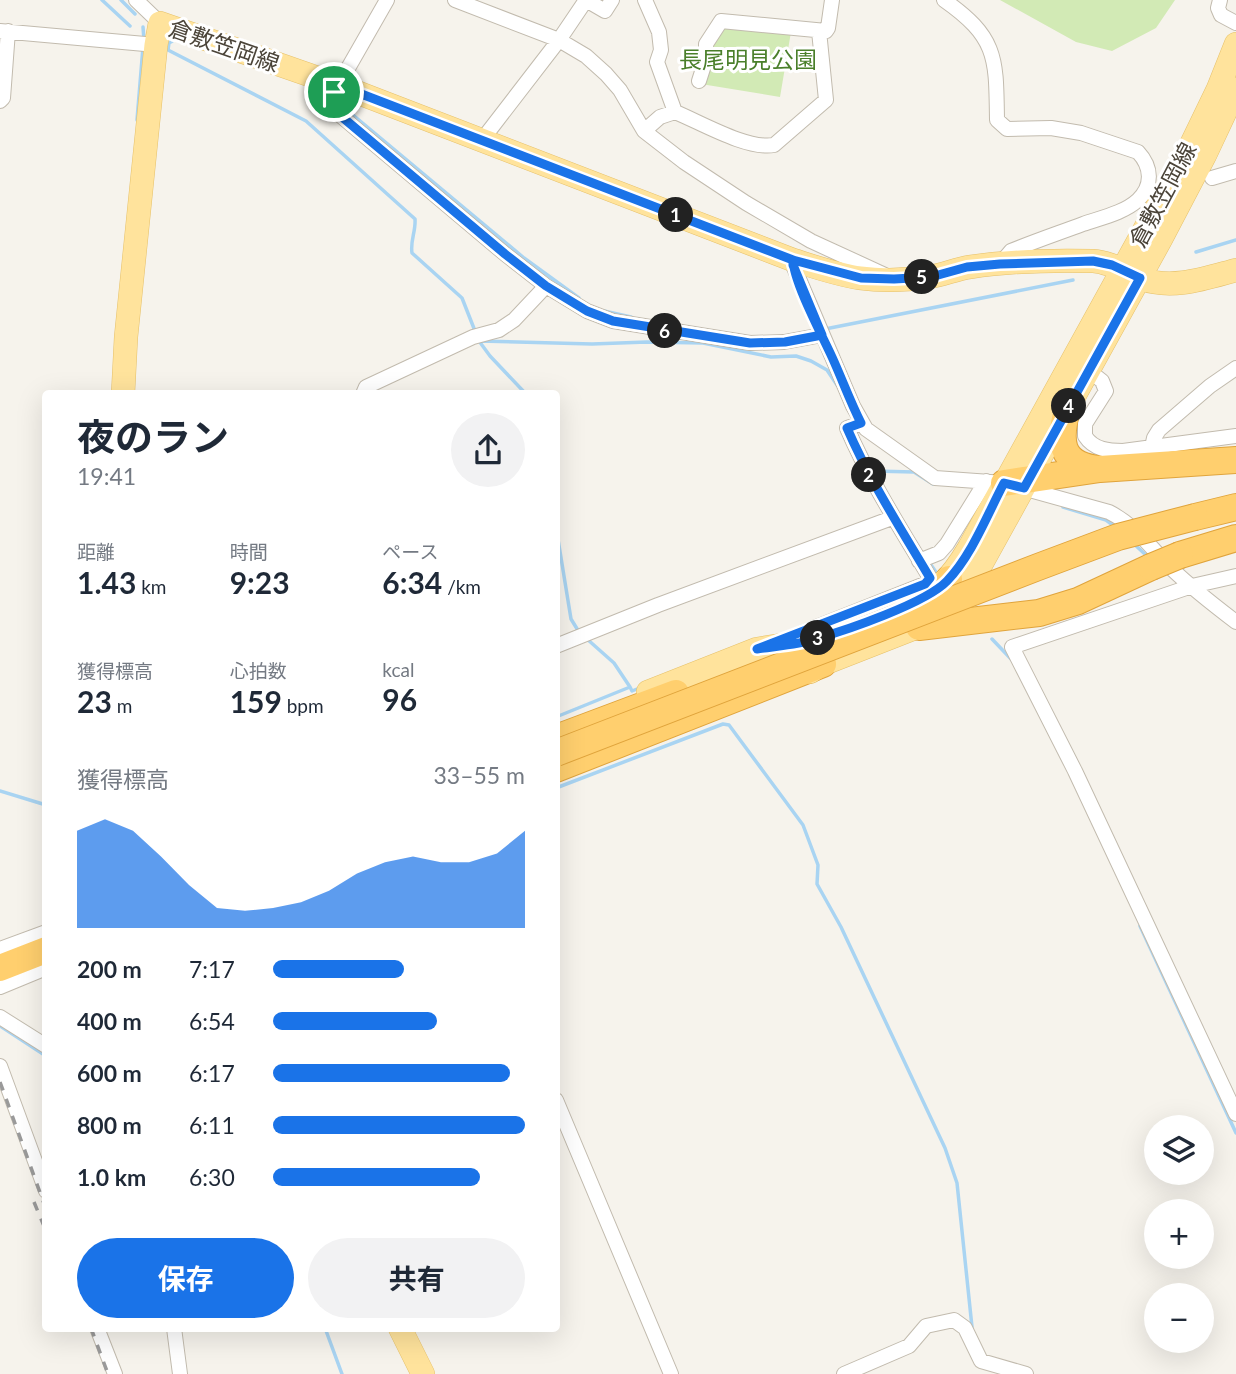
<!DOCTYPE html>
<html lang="ja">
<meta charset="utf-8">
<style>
body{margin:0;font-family:Lato,"Noto Sans JP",sans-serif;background:#f2f2f3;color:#1f2937;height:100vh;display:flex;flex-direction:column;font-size:26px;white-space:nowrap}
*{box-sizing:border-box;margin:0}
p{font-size:23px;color:#747a83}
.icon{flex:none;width:38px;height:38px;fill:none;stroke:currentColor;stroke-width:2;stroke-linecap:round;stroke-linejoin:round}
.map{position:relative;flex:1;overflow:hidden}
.sheet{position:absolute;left:42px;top:390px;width:518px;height:942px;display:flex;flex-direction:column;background:#fff;border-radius:7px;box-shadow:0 7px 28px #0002}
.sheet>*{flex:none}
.buttons{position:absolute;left:1144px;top:1115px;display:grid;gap:14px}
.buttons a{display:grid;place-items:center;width:70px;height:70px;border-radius:50%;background:#fff;box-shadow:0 7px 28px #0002;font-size:35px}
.pin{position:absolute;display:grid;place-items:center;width:60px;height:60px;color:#fff;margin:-30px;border:4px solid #fff;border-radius:50%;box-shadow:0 2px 7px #0007}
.km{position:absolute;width:35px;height:35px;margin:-18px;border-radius:50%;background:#222;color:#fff;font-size:19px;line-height:35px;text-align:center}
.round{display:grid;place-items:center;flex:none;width:74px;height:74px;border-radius:37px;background:#f2f2f3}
.headline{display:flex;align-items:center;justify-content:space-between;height:119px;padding:0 35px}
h1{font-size:38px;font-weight:700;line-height:52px}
.metrics{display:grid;grid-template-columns:repeat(3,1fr);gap:10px;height:119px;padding:7px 35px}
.metrics div{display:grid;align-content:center}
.metrics b{font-size:30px;font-weight:700}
.metrics small{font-size:19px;font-weight:400}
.metrics p{font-size:19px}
.chart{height:196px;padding:14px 35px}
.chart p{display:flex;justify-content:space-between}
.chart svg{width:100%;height:126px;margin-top:7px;fill:#1a73e8;opacity:.7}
.cta{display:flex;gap:14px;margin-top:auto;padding:14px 35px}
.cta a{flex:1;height:80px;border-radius:42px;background:#1a73e8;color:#fff;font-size:28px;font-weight:700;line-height:80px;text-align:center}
.cta a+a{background:#f2f2f3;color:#1f2937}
ul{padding:0 35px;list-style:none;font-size:23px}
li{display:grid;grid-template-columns:112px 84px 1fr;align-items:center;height:52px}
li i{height:18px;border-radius:9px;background:#1a73e8}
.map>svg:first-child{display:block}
.green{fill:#d2eab5}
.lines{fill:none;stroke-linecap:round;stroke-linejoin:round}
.stream{stroke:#a9d4f2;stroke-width:3.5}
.street-casing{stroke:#c2bbae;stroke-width:16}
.primary-casing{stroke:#e6c16a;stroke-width:24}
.highway-casing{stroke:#e0a43c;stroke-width:28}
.street{stroke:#fff;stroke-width:14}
.primary{stroke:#ffe39c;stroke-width:23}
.highway{stroke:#ffcf6e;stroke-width:26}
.rail{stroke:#9a9a9a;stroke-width:3.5;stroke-dasharray:9 9;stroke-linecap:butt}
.highway-bridge-casing{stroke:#e0a43c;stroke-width:28;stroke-linecap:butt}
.highway-bridge{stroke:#ffcf6e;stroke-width:26}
.route-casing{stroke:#fff;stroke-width:14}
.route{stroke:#1a73e8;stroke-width:9}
.labels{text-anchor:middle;stroke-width:6;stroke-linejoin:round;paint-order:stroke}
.street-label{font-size:23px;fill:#4b4439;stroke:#fff}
.park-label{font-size:23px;fill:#4a7f2a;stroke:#fff}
</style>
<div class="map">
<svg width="1236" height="1374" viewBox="0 0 1236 1374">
<rect width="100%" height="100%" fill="#f6f3ec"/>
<path class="green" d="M1000 0H1175L1156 28 1112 51 1076 42Z
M724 26 791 32 780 97 701 84 712 42Z"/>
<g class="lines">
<path class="stream" d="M102 0 130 26
M121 0 135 14
M143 27 144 40
M176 39 169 43 168 50 306 121 415 219C416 231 410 241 412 253L462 298 475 331
M335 100 524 258 579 298
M137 120 143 47
M1196 252 1236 240
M604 311 631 317
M825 329 1073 280
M479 341 592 344 647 342 703 343 771 357 796 356 811 361 827 370 837 385
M479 341 490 356 526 394
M873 471 914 472 933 484
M1063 507 1106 520 1114 526
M556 527 571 619 579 632
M1133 543 1148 557
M929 562 938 575
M780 635 812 622
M587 639 614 663 630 687
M992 639 1012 660
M556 717 630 687 632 691 642 687
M556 788 723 724 729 725 803 825 818 865 817 884 841 927 945 1148 957 1183 972 1327
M0 791 46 805
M1140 926 1236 1133
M0 1026 46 1056
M325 1328 342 1374"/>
<defs>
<path id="street" d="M136 0 160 23
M387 0 331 98 329 106 505 254 546 286 587 311 613 321 750 343 784 342 822 335
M455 0 559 40 586 56 606 74 620 90 644 131 684 162 746 203 811 241 885 275
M586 0 605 11 612 0
M645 0 659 32 661 50 657 62 675 112
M944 0C998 38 996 58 997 120L1007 129 1051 128 1081 133 1138 152C1152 167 1153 186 1138 200 1124 213 1100 218 1083 224 1059 233 1035 241 1011 251L1000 264
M1220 0 1218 8 1221 15 1236 23
M0 31 156 45
M699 81 706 59V44L721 21 826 31 828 28 832 0
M0 101 3 98 8 31
M644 131 660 117 675 112C700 122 747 150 774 145L826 100 819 31
M482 140 559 40 586 0
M1212 178 1236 171
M793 260V265L853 406 866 429 935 478 1004 483 1109 512C1135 525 1152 549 1173 570 1193 589 1215 606 1236 622
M1088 370 1102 381 1106 391 1085 424V436C1094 450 1109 451 1123 451L1236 436
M363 394 366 387 473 337 499 330 514 320 546 286
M1152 447 1154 438 1159 430 1210 386 1236 368
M919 561 939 553 947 544 986 481
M1236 576 1192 586 1012 647 1075 771 1236 1114
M814 628 925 584 930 578C901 529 870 481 847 428L861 423
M556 646 658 605 892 518
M0 949 46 932
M0 987 46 968
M0 1017 46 1046
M0 1066 46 1191
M556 1100 671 1374
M97 1328 115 1374
M174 1328 180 1374
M844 1374 909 1346 926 1326 954 1320 965 1328 981 1361 1026 1374"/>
<path id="primary" d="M123 394 126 337 156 45 160 23 338 85 793 260C815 267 838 275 860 278 882 281 907 280 929 277 943 275 956 269 970 267 1010 261 1053 260 1093 261 1111 262 1126 273 1142 279 1173 290 1206 278 1236 270
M957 602 972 581 1161 239 1205 155 1236 89
M903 606C937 593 950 580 969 548L1189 149 1218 89 1236 44
M810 672 823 664 920 626
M648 692 757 649 813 640 841 630
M400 1328 423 1374"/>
<path id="highway" d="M1068 407C1058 440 1059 465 1099 469
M1004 483 1100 469 1236 460
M1195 517 1236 507
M1180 555 1236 538
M949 579C945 595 946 607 961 616
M919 627 1039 613 1078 601 1151 567
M556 738 676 693
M556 769 823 664
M0 968 46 950"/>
</defs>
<use href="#street" class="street-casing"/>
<use href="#primary" class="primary-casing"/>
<use href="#highway" class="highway-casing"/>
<use href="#street" class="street"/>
<use href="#primary" class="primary"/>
<use href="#highway" class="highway"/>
<path class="rail" d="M0 1082 46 1209
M34 1202 46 1231
M91 1328 108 1374"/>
<defs>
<path id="highway-bridge" d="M1151 567 1180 555
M556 753 1038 567 1118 537 1195 517"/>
</defs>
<use href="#highway-bridge" class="highway-bridge-casing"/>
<use href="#highway-bridge" class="highway-bridge"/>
</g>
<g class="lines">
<defs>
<path id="route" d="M334 92 338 85 793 260C794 283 822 335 832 357 842 379 850 401 861 423L847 428C870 481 901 529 930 578L925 584 757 649C776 646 797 645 815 639 847 630 926 603 947 581 972 555 987 515 1004 483L1024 488 1140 278 1112 265 1093 261 1000 264 967 267 931 277 894 279 861 278 793 260V265L822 335 785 342 750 343 613 321 587 311 546 286 505 254 329 106 334 92"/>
</defs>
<use href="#route" class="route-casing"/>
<use href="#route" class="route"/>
</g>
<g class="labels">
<g class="street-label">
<text transform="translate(224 46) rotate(19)" y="8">倉敷笠岡線</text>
<text transform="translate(1163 195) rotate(-62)" y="8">倉敷笠岡線</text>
</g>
<g class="park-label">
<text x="748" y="68">長尾明見公園</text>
</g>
</g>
</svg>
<div class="buttons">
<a><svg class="icon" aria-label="layers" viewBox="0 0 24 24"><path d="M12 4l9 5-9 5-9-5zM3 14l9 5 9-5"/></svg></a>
<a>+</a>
<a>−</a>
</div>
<div class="pin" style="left:334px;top:92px;background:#1e9e55"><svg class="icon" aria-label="arrive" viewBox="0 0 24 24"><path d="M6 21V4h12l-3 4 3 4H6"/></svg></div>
<b class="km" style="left:676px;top:215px">1</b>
<b class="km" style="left:869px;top:475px">2</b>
<b class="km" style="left:818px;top:638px">3</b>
<b class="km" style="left:1069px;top:406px">4</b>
<b class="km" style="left:922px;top:277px">5</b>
<b class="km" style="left:665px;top:331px">6</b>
<section class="sheet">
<div class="headline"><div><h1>夜のラン</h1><p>19:41</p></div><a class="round"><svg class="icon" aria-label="share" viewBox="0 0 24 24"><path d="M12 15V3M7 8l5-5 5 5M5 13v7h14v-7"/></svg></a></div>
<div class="metrics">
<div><p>距離</p><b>1.43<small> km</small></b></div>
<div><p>時間</p><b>9:23</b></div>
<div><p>ペース</p><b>6:34<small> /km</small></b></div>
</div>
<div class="metrics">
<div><p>獲得標高</p><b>23<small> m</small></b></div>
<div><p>心拍数</p><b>159<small> bpm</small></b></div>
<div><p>kcal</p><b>96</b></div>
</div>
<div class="chart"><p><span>獲得標高</span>33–55 m</p>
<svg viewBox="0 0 160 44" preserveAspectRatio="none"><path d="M0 44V10L10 6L20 10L30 19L40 29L50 37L60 38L70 37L80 35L90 31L100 25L110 21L120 19L130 21L140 21L150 18L160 10V44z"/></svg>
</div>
<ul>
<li><b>200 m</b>7:17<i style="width:52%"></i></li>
<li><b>400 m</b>6:54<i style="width:65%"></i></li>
<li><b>600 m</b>6:17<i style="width:94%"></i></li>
<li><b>800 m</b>6:11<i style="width:100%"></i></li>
<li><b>1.0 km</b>6:30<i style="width:82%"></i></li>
</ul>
<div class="cta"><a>保存</a><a>共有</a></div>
</section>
</div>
